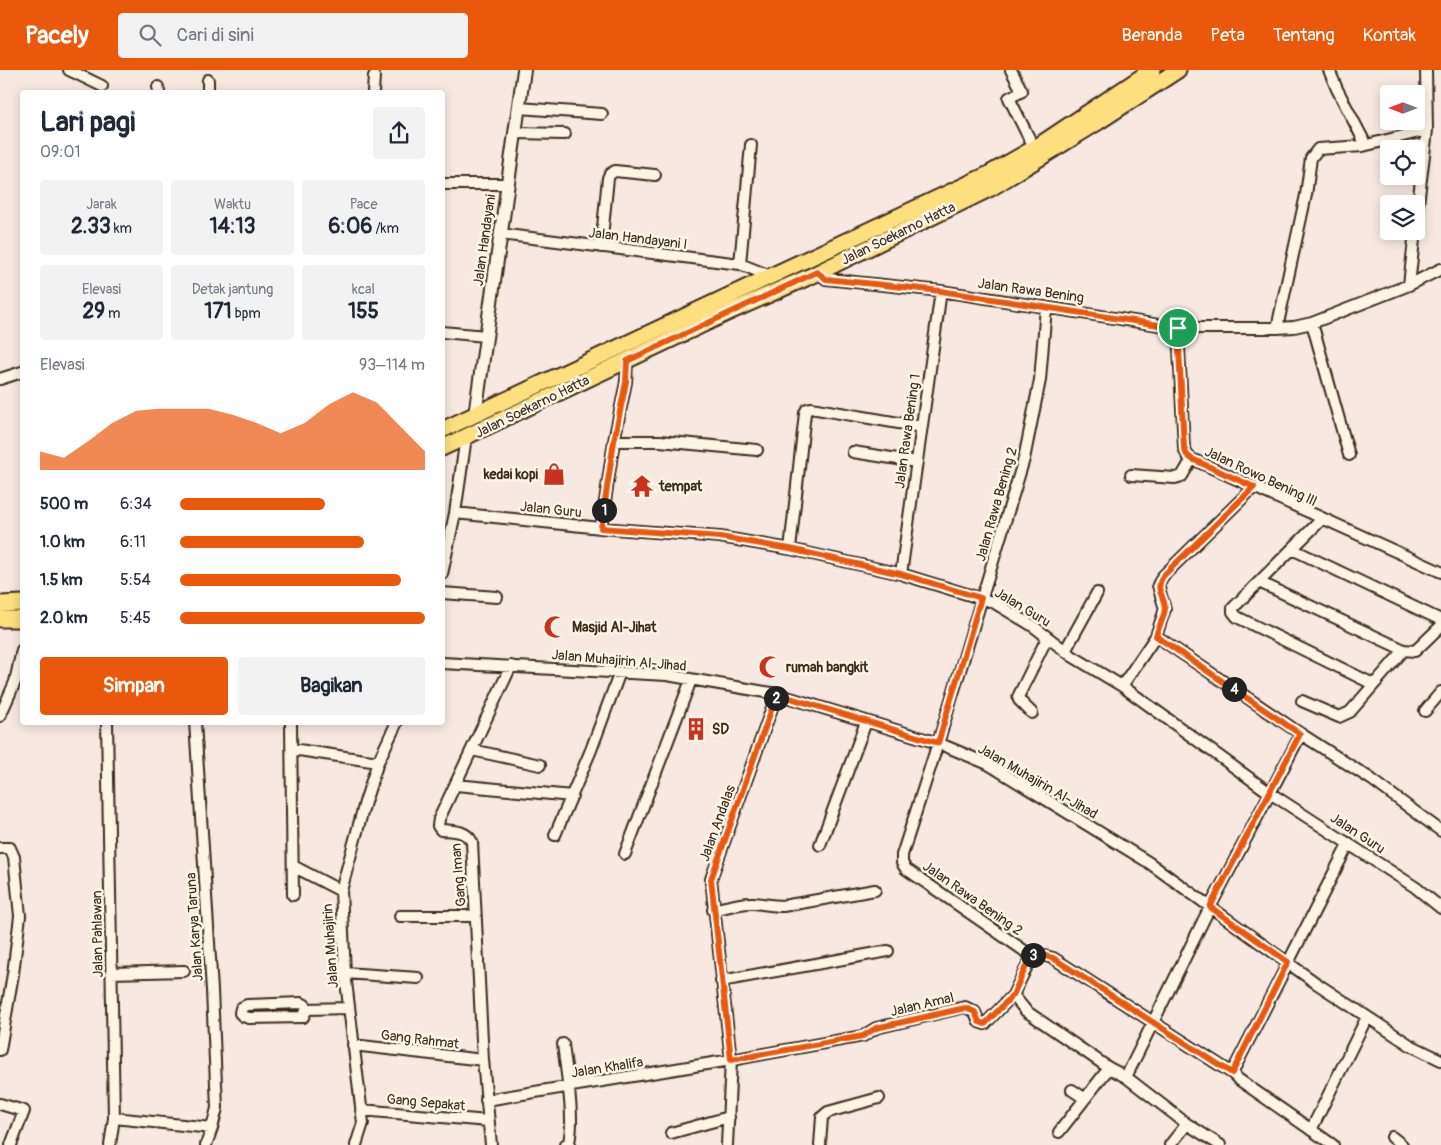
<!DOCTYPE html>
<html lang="id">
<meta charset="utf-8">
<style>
body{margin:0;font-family:Pangolin,sans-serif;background:#f2f2f3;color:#1f2937;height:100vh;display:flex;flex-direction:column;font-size:19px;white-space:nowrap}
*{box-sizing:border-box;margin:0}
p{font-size:16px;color:#747a83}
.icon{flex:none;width:28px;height:28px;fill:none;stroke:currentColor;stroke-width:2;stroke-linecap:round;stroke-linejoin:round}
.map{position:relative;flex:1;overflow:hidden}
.drawer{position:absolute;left:20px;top:20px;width:425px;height:635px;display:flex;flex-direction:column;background:#fff;border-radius:5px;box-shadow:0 2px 12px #0003}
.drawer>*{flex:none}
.needle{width:32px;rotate:270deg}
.controls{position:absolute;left:1380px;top:15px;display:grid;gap:10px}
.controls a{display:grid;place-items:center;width:45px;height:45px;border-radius:5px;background:#fff;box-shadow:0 2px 12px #0003;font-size:25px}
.pin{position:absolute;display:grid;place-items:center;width:42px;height:42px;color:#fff;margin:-21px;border:2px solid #fff;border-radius:50%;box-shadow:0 1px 5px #0007}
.km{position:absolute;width:25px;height:25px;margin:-12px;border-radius:50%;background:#222;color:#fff;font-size:14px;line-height:25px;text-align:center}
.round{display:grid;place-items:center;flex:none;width:52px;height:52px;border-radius:5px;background:#f2f2f3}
.head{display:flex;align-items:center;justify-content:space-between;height:85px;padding:0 20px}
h1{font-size:28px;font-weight:700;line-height:38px}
.figures{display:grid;grid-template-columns:repeat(3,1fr);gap:8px;height:85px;padding:5px 20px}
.figures div{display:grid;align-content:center;border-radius:5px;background:#f2f2f3;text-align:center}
.figures b{font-size:21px;font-weight:700}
.figures small{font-size:14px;font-weight:400}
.figures p{font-size:14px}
.chart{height:140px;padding:10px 20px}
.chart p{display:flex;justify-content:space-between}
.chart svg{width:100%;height:90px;margin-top:5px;fill:#ea580c;opacity:.7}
.primary-button{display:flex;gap:10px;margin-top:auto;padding:10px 20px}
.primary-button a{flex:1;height:58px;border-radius:5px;background:#ea580c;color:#fff;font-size:20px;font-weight:700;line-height:58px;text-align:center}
.primary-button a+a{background:#f2f2f3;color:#1f2937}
ul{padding:0 20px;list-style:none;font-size:16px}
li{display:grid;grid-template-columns:80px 60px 1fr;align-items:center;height:38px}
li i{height:12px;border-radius:6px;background:#ea580c}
header{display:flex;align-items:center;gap:30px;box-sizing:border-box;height:70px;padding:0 25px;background:#ea580c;color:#fff}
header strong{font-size:24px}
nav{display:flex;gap:28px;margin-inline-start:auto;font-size:18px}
.search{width:350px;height:45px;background:#f2f2f3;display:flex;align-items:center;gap:12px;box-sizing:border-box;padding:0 18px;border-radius:5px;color:#747a83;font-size:19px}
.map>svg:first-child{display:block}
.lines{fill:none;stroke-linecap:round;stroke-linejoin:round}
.minor-casing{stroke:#3b2a1e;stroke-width:14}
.tertiary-casing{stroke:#3b2a1e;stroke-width:16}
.primary-casing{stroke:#3b2a1e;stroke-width:19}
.minor{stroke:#fcf5e5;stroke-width:10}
.tertiary{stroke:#fcf5e5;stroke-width:12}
.primary{stroke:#fedf80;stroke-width:15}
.route-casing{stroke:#fff;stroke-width:10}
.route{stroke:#ea580c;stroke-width:6}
.labels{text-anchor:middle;stroke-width:5;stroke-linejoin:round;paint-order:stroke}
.street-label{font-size:14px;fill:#3b2a1e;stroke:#fcf5e5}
.poi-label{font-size:14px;font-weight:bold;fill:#3b2a1e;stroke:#fcf5e5;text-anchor:start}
</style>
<header>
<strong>Pacely</strong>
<div class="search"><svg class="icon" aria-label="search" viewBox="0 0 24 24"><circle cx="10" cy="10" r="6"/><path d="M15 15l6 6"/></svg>Cari di sini</div>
<nav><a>Beranda</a><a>Peta</a><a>Tentang</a><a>Kontak</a></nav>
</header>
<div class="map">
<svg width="1441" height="1075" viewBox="0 0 1441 1075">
<rect width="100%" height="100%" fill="#f7e8e2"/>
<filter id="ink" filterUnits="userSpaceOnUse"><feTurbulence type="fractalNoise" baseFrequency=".02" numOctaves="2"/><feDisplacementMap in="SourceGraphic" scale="10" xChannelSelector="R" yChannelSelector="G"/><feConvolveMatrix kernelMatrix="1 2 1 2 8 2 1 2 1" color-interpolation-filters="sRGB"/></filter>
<g filter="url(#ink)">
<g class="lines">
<defs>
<path id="minor" d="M69 0 102 16
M1011 0 1022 21 1009 28 1034 78
M208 10V22
M158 17 159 22
M373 22 374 6
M519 38 602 44
M515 63 565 64
M1363 76 1427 60
M442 114H508
M1416 151 1427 60 1426 0
M500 164 740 194 770 206
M601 177 608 108 610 104 615 101 655 105
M740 194 751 75
M817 202 826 209 941 221 1178 258H1277L1294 257 1312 253 1409 215 1441 199
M1409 215 1415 161
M1046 237 1040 310 1024 389 938 673 902 785V793L906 799 1032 886 1013 925 1026 941 1109 998 1126 1007 1187 1054 1220 1075
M1312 253 1349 385
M1178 258 1184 378 1187 385 1192 389 1441 502
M1277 258 1306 125 1311 88 1318 79 1363 76V69L1337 19 1329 0
M442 262 486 266
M0 309 22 302
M614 371H660L757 380
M853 382 917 392
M1131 405 1175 408 1182 406 1192 389
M455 443 601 458 720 467 790 479 901 504 993 532 1033 556 1072 586 1122 616 1270 723 1415 817 1441 838
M1322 449 1233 538V542L1237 547 1373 614
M601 458 614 371 626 312 627 291
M790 479 805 343 807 339 811 338 922 357
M1292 479 1441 550
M442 504 455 443 466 367
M901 504 941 221
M1259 512 1404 580
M442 523 497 527
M1156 566 1301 664 1371 709 1441 761
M1065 581 1097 523
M442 593 667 605 777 624 938 673 988 694 1148 792 1316 913 1410 975 1441 990
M1122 616 1156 566 1165 539 1158 515 1163 506 1254 417
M1302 631 1339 647 1350 642 1404 580 1415 581 1441 556
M1425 641 1441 622
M1032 643 1019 630 1018 627 1047 568
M0 646 15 612 22 580
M107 652 114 1048 110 1075
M195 652 212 920 217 1038 212 1058
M291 654 293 825
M292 679 378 692
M472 680 540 695
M456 715 572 726
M555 765 591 680 620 602
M820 775 866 652
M0 778H10L14 787 20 846 13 904 0 980
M625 784 691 610
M293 796 341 821
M713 840C726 837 741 832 754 833 764 834 773 836 783 836L875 820
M400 846H475
M1032 886 1034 883 1053 888 1232 1003 1349 773
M111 903 184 901
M345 903 418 908
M721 911 888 881
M301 933 305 935 307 939 303 947 249 948 243 946 240 943 241 938 247 935Z
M307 939 349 938
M563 974C566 1001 575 1046 569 1072L565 1075
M353 975 483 990
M1232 1003 1238 1009 1333 1075
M1126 1007 1210 837 1301 664
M1072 1020 1084 1028
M486 1030 731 990 863 966 876 958 965 937 975 942 979 952 985 954 1013 925
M0 1034 24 1041 11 1075
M361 1040 488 1051
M114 1048 212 1058 206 1075
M1311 1060 1367 947
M1059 1062 1109 998
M671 1063 729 1047
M1392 1067 1402 1075
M356 1075 363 1053 345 903 341 821 365 732 378 692 397 652
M491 1075 483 990 472 772C466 760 453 761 441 760L438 756 439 749 511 596
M727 1075 731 990 711 809 777 624
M820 1075 822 1047 828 1042 879 1028
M1170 1075 1187 1054"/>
<path id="tertiary" d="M475 345 524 0"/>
<path id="primary" d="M442 360 989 104 1038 76 1152 0
M442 378 729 242 813 205 991 118 1098 52 1178 0
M0 534 22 533
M0 549H22"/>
</defs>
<use href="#minor" class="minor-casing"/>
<use href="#tertiary" class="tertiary-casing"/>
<use href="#primary" class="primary-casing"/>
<use href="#minor" class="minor"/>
<use href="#tertiary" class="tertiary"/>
<use href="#primary" class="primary"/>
</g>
</g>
<g class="lines" filter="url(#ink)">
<defs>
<path id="route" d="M817 202 826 209 941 221 1178 258 1184 378 1187 385 1192 389 1254 417 1163 506C1154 522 1164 523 1165 538 1165 546 1158 558 1156 566L1300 664 1210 837 1288 892 1232 1003 1053 888 1034 883 1028 892 1013 925 985 954 979 952 975 942 965 938 876 958 863 966 731 990 711 809 777 624 938 673 981 528 901 504 790 479 720 467 601 458 614 371 626 312 627 291Z"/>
</defs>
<use href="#route" class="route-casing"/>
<use href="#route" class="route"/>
</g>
<defs>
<symbol id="shop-bare" viewBox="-9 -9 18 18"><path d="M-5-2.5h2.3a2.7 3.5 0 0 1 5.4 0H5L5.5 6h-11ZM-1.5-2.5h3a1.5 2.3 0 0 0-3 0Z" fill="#c8321e" stroke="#fcf5e5" stroke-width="2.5" paint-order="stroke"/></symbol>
<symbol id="temple-bare" viewBox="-9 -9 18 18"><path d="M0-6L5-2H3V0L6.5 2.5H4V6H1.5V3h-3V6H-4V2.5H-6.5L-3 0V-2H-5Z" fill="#c8321e" stroke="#fcf5e5" stroke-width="2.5" paint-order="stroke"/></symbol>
<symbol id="mosque-bare" viewBox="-9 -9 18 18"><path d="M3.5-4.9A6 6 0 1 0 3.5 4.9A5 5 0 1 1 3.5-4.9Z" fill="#c8321e" stroke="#fcf5e5" stroke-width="2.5" paint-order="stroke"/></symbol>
<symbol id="building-bare" viewBox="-9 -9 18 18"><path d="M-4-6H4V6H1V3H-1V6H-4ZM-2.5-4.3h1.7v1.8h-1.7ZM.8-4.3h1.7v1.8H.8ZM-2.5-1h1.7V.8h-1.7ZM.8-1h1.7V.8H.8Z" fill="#c8321e" stroke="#fcf5e5" stroke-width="2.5" paint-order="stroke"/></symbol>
</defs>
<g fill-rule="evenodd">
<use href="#shop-bare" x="538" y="388" width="32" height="32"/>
<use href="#temple-bare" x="626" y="400" width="32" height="32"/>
<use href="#mosque-bare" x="539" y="541" width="32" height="32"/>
<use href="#mosque-bare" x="754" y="581" width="32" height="32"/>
<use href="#building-bare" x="680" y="643" width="32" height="32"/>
</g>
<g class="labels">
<g class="street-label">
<text transform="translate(898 163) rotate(-26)" y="5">Jalan Soekarno Hatta</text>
<text transform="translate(638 168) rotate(7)" y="5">Jalan Handayani I</text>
<text transform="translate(484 170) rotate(-82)" y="5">Jalan Handayani</text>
<text transform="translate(1031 220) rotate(8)" y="5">Jalan Rawa Bening</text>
<text transform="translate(532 336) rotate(-26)" y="5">Jalan Soekarno Hatta</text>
<text transform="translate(907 361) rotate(-82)" y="5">Jalan Rawa Bening 1</text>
<text transform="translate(1261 406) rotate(25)" y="5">Jalan Rowo Bening lll</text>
<text transform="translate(996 434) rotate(-74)" y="5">Jalan Rawa Bening 2</text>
<text transform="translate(551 439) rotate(6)" y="5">Jalan Guru</text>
<text transform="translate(1023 537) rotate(31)" y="5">Jalan Guru</text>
<text transform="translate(619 590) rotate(5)" y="5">Jalan Muhajirin Al-Jihad</text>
<text transform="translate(1038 711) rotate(30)" y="5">Jalan Muhajirin Al-Jihad</text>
<text transform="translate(717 753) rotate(-70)" y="5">Jalan Andalas</text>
<text transform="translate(1358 763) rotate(33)" y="5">Jalan Guru</text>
<text transform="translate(458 805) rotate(-95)" y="5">Gang Iman</text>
<text transform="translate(973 828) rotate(35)" y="5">Jalan Rawa Bening 2</text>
<text transform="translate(194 857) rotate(-94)" y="5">Jalan Karya Taruna</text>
<text transform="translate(97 864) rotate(-91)" y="5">Jalan Pahlawan</text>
<text transform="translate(330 876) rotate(-94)" y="5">Jalan Muhajirin</text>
<text transform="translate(922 934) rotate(-13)" y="5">Jalan Amal</text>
<text transform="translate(420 969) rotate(7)" y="5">Gang Rahmat</text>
<text transform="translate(607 997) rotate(-9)" y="5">Jalan Khalifa</text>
<text transform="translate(426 1032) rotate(5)" y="5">Gang Sepakat</text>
</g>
<g class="poi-label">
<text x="538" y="409" text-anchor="end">kedai kopi</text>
<text x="659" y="421">tempat</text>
<text x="572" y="562">Masjid Al-Jihat</text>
<text x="786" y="602">rumah bangkit</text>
<text x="712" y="664">SD</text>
</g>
</g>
</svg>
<div class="controls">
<a><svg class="needle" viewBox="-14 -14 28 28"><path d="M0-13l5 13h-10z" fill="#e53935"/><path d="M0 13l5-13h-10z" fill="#747a83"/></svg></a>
<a><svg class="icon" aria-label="locate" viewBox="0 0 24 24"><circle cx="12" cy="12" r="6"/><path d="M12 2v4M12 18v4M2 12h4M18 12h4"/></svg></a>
<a><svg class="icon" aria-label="layers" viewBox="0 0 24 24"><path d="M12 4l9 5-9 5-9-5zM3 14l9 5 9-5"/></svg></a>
</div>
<div class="pin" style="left:1178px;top:258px;background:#1e9e55"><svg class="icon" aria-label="arrive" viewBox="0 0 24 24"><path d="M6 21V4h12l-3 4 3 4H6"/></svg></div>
<b class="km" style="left:604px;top:440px">1</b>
<b class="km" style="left:776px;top:628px">2</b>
<b class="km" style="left:1033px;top:885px">3</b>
<b class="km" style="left:1234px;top:619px">4</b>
<section class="drawer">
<div class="head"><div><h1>Lari pagi</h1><p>09:01</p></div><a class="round"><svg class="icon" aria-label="share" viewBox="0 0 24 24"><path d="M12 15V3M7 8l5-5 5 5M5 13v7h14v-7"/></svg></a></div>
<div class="figures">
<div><p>Jarak</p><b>2.33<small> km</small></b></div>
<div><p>Waktu</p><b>14:13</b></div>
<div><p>Pace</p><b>6:06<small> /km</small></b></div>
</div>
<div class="figures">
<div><p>Elevasi</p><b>29<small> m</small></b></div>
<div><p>Detak jantung</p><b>171<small> bpm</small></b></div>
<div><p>kcal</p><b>155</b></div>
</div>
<div class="chart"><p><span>Elevasi</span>93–114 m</p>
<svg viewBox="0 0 160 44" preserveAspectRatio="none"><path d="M0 44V35L10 38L20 30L30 21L40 15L50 14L60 14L70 14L80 17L90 21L100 26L110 21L120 12L130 6L140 11L150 23L160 35V44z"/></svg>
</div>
<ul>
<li><b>500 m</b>6:34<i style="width:59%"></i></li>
<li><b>1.0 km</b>6:11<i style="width:75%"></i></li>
<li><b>1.5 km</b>5:54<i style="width:90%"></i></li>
<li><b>2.0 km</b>5:45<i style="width:100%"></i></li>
</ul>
<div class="primary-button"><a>Simpan</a><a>Bagikan</a></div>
</section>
</div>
